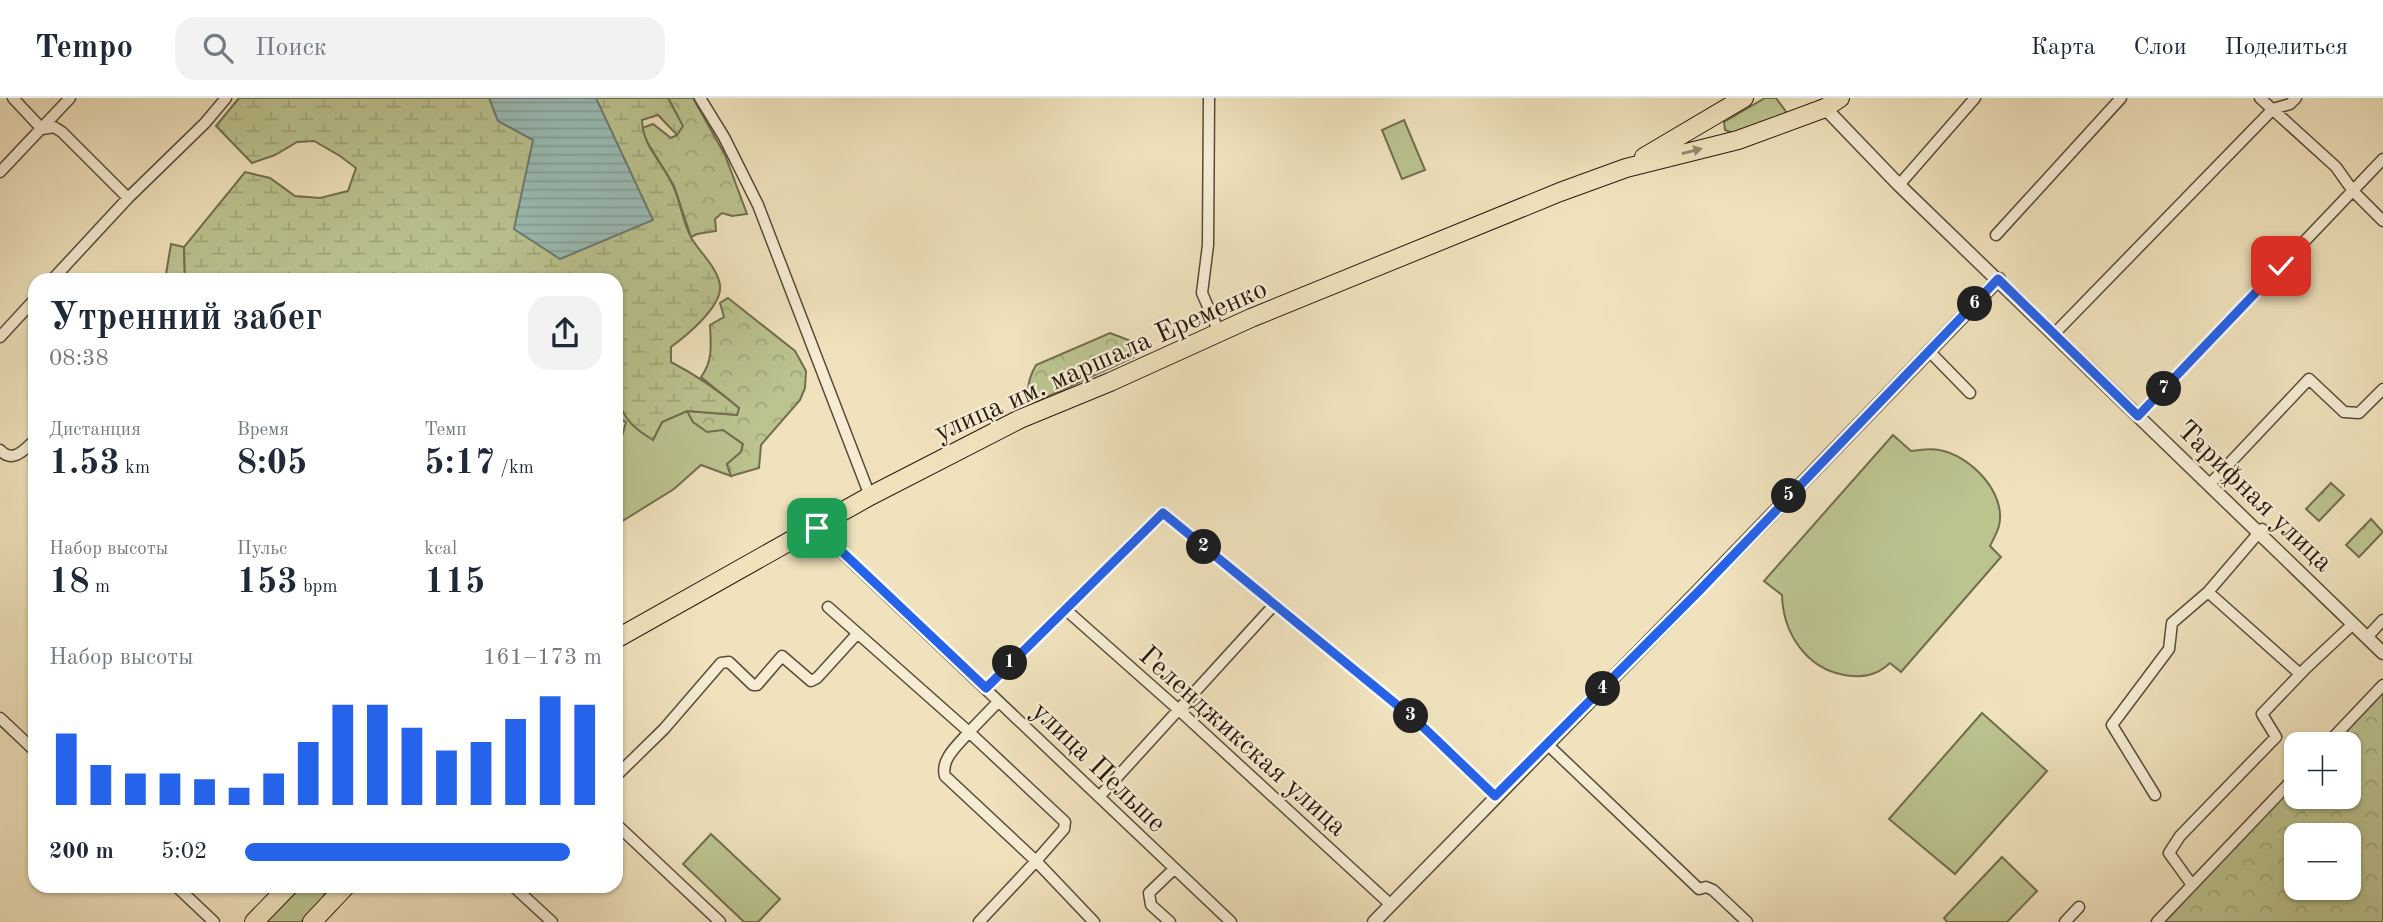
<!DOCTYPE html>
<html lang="ru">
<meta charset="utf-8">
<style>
body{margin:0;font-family:"Old Standard TT",serif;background:#f2f2f3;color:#1f2937;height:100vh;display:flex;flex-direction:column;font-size:26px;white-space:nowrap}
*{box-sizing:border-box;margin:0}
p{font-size:23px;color:#747a83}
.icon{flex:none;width:38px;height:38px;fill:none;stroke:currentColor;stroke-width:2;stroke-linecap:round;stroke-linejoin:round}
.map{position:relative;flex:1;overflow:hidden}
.side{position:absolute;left:28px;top:175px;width:595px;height:620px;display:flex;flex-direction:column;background:#fff;border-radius:21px;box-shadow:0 2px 5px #0004}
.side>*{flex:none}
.fabs{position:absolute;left:2284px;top:634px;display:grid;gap:14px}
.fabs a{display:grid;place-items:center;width:77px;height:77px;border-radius:14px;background:#fff;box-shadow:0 2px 5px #0004;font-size:35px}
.pin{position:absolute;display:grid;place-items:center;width:60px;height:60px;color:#fff;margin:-30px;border-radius:14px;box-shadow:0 4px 10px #0006}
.km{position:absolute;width:35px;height:35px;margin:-18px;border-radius:50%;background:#222;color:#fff;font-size:19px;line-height:35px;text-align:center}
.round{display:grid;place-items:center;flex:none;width:74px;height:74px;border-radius:21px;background:#f2f2f3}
.head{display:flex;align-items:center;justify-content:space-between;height:119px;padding:0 21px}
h1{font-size:38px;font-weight:700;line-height:52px}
.stats{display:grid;grid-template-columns:repeat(3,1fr);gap:10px;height:119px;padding:7px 21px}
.stats div{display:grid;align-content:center}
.stats b{font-size:35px;font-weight:700}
.stats small{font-size:19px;font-weight:400}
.stats p{font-size:19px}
.chart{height:196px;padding:14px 21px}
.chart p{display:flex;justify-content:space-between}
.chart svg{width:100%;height:126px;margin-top:7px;stroke:#2563eb;stroke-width:6}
ul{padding:0 21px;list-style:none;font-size:23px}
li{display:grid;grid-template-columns:112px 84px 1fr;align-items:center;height:52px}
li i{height:18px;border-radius:9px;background:#2563eb}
header{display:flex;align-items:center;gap:42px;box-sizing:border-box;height:98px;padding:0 35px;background:#fff;border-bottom:2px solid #e0e1e3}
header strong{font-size:33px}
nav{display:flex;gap:38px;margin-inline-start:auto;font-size:24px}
.search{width:490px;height:63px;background:#f2f2f3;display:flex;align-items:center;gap:18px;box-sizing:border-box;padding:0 24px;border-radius:21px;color:#747a83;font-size:26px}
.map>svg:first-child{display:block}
.green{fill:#bbc38f;stroke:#716e4f;stroke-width:2}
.forest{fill:url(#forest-crowns);stroke:#716e4f;stroke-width:2;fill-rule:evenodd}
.wetland{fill:url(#wetland-marsh);stroke:#716e4f;stroke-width:2}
.park{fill:url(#park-tufts);stroke:#716e4f;stroke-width:2}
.water{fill:url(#water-rules);stroke:#6c7b73;stroke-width:2}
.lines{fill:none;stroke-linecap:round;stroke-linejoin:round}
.minor-casing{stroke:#594b3a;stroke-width:13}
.tertiary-casing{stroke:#594b3a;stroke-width:15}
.trunk-casing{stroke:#27190f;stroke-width:20}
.minor{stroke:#f5ecd3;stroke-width:10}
.tertiary{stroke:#f5ecd3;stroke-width:12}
.trunk{stroke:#efe2bc;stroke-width:18}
.oneway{fill:#95886e}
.route-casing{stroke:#fff;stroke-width:14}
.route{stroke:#2563eb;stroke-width:9}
.labels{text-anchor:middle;stroke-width:5;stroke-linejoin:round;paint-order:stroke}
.street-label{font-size:28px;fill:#27190f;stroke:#f5ecd3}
</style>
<header>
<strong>Tempo</strong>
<div class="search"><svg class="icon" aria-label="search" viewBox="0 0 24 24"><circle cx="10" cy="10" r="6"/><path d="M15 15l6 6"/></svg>Поиск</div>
<nav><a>Карта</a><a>Слои</a><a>Поделиться</a></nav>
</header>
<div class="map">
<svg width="2383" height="824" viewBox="0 0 2383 824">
<defs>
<pattern id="forest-crowns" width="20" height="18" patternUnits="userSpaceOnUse" patternTransform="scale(1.75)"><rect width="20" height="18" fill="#bbc38f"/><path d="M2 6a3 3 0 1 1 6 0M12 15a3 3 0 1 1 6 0" fill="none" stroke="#a1a77a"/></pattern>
<pattern id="wetland-marsh" width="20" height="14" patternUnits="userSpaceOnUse" patternTransform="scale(1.75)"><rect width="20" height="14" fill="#bbc38f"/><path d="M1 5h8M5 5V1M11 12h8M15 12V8" fill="none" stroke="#a1a77a"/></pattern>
<pattern id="park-tufts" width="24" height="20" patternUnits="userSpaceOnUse" patternTransform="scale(1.75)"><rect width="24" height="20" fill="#bbc38f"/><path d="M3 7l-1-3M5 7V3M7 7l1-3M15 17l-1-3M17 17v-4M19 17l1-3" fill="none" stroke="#a1a77a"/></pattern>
<pattern id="water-rules" width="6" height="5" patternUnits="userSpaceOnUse" patternTransform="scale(1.75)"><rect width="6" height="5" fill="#9abdb6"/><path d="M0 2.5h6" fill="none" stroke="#85a29b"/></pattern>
</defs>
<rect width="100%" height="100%" fill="#efe2bc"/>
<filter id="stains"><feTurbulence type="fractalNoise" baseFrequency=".00286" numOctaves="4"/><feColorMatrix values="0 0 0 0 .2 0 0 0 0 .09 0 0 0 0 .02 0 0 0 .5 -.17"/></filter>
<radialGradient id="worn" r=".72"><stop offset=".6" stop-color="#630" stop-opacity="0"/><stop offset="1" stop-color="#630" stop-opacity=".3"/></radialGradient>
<path class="green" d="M1765 0H1776L1787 15 1733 35 1725 32 1724 24Z
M1404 22 1425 72 1402 81 1382 32Z
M171 146 184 149 185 182H165Z
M616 283 653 342 662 324 687 313 694 324 723 332 743 346 741 354 727 366 731 378 701 367 674 391 616 427V339L621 342 626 324 616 319Z
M1893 337 1911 353C1920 352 1931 350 1939 352 1970 357 2007 395 1999 428 1997 435 1993 442 1990 448L2001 459 1901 574 1890 565C1876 578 1863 580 1844 577 1806 570 1783 535 1782 497L1764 483Z
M1982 615 2047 673 1955 776 1889 721Z
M711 736 780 801 758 824H744L683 766Z
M2002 759 2037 793 2007 824H1947L1944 820Z
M299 788H324L326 792 323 800 301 824H264Z"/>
<path class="forest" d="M668 0H693L725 57 747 116 732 118 722 115 715 121 716 133 697 136 691 139 674 88 643 37 642 30 653 26 671 40 677 37 682 28Z
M728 200 795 253 806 273 805 290 800 302 761 347 759 370 731 378 727 366 741 354 743 346 723 332 707 334 693 324 687 313 737 317 739 310 701 279C713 263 711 247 710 227L724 219 720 205Z
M1110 235 1131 243 1134 250V259L1034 305 1029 304C1026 291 1029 279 1036 267Z
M2383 593V824H2162L2296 684V698H2348V646H2332ZM2296 737H2348V789H2296Z"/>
<path class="wetland" d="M239 0H668L683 28 677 37 658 17 642 22C643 51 664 65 674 90 681 106 683 126 692 141 701 156 717 169 720 187 723 208 686 238 671 249V264C696 277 717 291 739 310L737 317 687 313 662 324 653 342C635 331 625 323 618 302L616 182H185L184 149 245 74 270 80 295 98 320 100 348 93 356 70 340 58 314 43 297 44 275 57 252 65 216 28Z"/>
<path class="park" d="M2331 385 2344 397 2319 423 2306 411Z
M2371 421 2383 434 2359 459 2346 447Z"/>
<path class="water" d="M489 0H596L653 122 560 161 514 131 533 42 498 23Z"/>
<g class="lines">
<defs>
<path id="minor" d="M13 0 42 31 54 29 62 34 128 100
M700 0 724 39 758 107 870 398
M1209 0 1208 147 1202 195 1219 234
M2260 0 2336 69 2353 93 2383 123
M0 74 70 0
M1899 87 1975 0
M1996 137 2121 0
M52 182 128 100 205 25 226 0
M2054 236 2273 11 2290 6 2296 0
M0 239 35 201
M1929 253 1970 295
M2138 318 2383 61
M0 352C13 366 24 352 35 342
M2209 387 2309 281 2344 314 2359 315 2383 291
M816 430 1231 824
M2262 431 2208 494 2300 576
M828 509 969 634 996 606 997 602
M1065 511 1180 613 1391 807
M2370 536 2383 522
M986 590 1163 415 1419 625 1495 698
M0 620 35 653
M969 634 1065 724 1064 731 1036 763 945 678C940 661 959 646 969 634Z
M1547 646 1699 791 1706 789 1713 792 1747 824
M2327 646 2383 587
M616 678 664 631 721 565 729 564 753 587H757L782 558 811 583 817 580 857 536
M2155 697 2112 627 2169 551 2172 525 2208 494
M1099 699 1274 507
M616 726 720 824
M2192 787 2169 755 2180 738 2276 639 2262 616 2306 570 2353 526
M176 788 214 824
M513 788 552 824
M979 824 1036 763 1094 824
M1170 824 1151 807 1149 795 1174 771
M2065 824 2079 809
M2157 824 2296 678"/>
<path id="tertiary" d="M1825 10 1899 87 2383 555
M1374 824 1697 494 1999 181"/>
<path id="trunk" d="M1644 59 1744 0
M616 541 870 398 1020 321 1110 284 1251 220 1560 94 1626 70 1738 42 1825 10 1840 0
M254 824 289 788
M312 824 346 788"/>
</defs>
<use href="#minor" class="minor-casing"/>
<use href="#tertiary" class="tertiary-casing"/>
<use href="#trunk" class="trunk-casing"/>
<use href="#minor" class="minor"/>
<use href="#tertiary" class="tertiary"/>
<use href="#trunk" class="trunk"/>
</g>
<defs><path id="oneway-solid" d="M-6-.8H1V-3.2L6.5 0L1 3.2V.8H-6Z" transform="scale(1.75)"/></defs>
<use class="oneway" href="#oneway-solid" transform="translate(1692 53) rotate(-14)"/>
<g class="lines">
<defs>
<path id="route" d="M817 430 986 590 1163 415 1419 625 1495 698 1698 494 1998 181 2138 318 2281 168"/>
</defs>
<use href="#route" class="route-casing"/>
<use href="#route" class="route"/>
</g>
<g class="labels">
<g class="street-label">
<text transform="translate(1100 261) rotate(-24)" y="10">улица им. маршала Еременко</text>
<text transform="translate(2256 397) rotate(44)" y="10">Тарифная улица</text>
<text transform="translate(1244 642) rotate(42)" y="10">Геленджикская улица</text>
<text transform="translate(1100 668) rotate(44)" y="10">улица Пельше</text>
</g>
</g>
<rect width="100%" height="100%" filter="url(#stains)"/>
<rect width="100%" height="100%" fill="url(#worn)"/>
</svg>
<div class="fabs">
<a>+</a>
<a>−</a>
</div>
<div class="pin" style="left:817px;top:430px;background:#1e9e55"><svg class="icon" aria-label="arrive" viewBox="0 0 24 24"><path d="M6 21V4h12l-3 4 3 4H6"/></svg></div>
<div class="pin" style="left:2281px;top:168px;background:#d93025"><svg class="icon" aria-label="check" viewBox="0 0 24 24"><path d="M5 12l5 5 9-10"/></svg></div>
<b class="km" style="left:1010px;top:565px">1</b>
<b class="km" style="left:1204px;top:449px">2</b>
<b class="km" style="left:1411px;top:618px">3</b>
<b class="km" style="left:1603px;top:591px">4</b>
<b class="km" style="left:1789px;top:398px">5</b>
<b class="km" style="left:1975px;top:206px">6</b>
<b class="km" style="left:2164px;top:291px">7</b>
<section class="side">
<div class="head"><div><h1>Утренний забег</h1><p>08:38</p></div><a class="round"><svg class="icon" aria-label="share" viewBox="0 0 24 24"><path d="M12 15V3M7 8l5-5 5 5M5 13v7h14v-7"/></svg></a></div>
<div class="stats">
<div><p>Дистанция</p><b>1.53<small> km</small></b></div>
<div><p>Время</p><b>8:05</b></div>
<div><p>Темп</p><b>5:17<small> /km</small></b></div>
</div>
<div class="stats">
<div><p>Набор высоты</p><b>18<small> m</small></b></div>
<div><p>Пульс</p><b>153<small> bpm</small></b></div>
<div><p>kcal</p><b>115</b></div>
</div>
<div class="chart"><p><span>Набор высоты</span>161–173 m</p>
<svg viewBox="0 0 160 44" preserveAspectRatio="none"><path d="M5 44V19M15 44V30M25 44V33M35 44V33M45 44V35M55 44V38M65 44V33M75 44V22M85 44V9M95 44V9M105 44V17M115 44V25M125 44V22M135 44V14M145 44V6M155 44V9"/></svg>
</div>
<ul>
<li><b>200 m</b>5:02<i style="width:91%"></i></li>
</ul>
</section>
</div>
